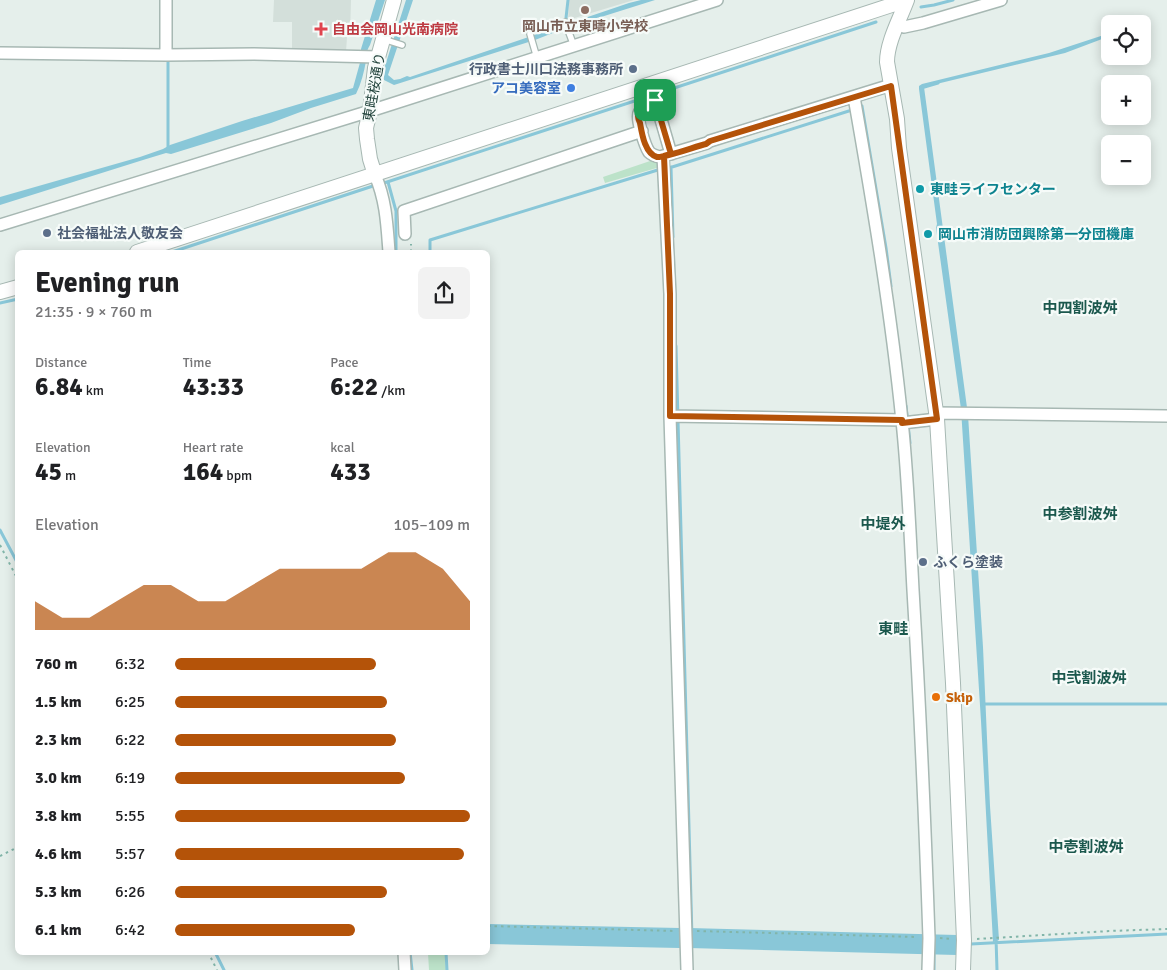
<!DOCTYPE html>
<meta charset="utf-8">
<style>
body{margin:0;font-family:Signika,"Noto Sans JP",sans-serif;background:#f2f2f2;color:#202124;height:100vh;display:flex;flex-direction:column;font-size:19px;white-space:nowrap}
*{box-sizing:border-box;margin:0}
p{font-size:16px;color:#757577}
.icon{flex:none;width:28px;height:28px;fill:none;stroke:currentColor;stroke-width:2;stroke-linecap:round;stroke-linejoin:round}
.map{position:relative;flex:1;overflow:hidden}
.details{position:absolute;left:15px;top:250px;width:475px;height:705px;display:flex;flex-direction:column;background:#fff;border-radius:8px;box-shadow:0 2px 12px #0003}
.details>*{flex:none}
.buttons{position:absolute;left:1101px;top:15px;display:grid;gap:10px}
.buttons a{display:grid;place-items:center;width:50px;height:50px;border-radius:8px;background:#fff;box-shadow:0 2px 12px #0003;font-size:25px}
.pin{position:absolute;display:grid;place-items:center;width:42px;height:42px;color:#fff;margin:-21px;border-radius:10px;box-shadow:0 2px 8px #0006}
.round{display:grid;place-items:center;flex:none;width:52px;height:52px;border-radius:8px;background:#f2f2f2}
.overview{display:flex;align-items:center;justify-content:space-between;height:85px;padding:0 20px}
h1{font-size:28px;font-weight:700;line-height:38px}
.stats{display:grid;grid-template-columns:repeat(3,1fr);gap:8px;height:85px;padding:5px 20px}
.stats div{display:grid;align-content:center}
.stats b{font-size:25px;font-weight:700}
.stats small{font-size:14px;font-weight:400}
.stats p{font-size:14px}
.chart{height:140px;padding:10px 20px}
.chart p{display:flex;justify-content:space-between}
.chart svg{width:100%;height:90px;margin-top:5px;fill:#b45309;opacity:.7}
ul{padding:0 20px;list-style:none;font-size:16px}
li{display:grid;grid-template-columns:80px 60px 1fr;align-items:center;height:38px}
li i{height:12px;border-radius:6px;background:#b45309}
.map>svg:first-child{display:block}
.built{fill:#d3dfda}
.green{fill:#bce2c9}
.water{fill:#89c7d8}
.lines{fill:none;stroke-linecap:round;stroke-linejoin:round}
.stream{stroke:#89c7d8;stroke-width:3}
.river{stroke:#89c7d8;stroke-width:20}
.service-casing{stroke:#a7b8b3;stroke-width:8}
.minor-casing{stroke:#a7b8b3;stroke-width:14}
.tertiary-casing{stroke:#a7b8b3;stroke-width:16}
.path{stroke:#82b5a9;stroke-width:2;stroke-dasharray:2.5 4;stroke-linecap:butt}
.service{stroke:#fff;stroke-width:5.5}
.minor{stroke:#fff;stroke-width:11}
.tertiary{stroke:#fff;stroke-width:14}
.route-casing{stroke:#fff;stroke-width:10}
.route{stroke:#b45309;stroke-width:6}
.education-dot{fill:#8d6e63;stroke:#f6fbf9;stroke-width:2}
.health-dot{fill:#e0444e;stroke:#f6fbf9;stroke-width:2}
.service-dot{fill:#5c6f8a;stroke:#f6fbf9;stroke-width:2}
.shop-dot{fill:#3f7fe0;stroke:#f6fbf9;stroke-width:2}
.culture-dot{fill:#0f9aa8;stroke:#f6fbf9;stroke-width:2}
.food-dot{fill:#e8710a;stroke:#f6fbf9;stroke-width:2}
.labels{text-anchor:middle;stroke-width:4.5;stroke-linejoin:round;paint-order:stroke}
.education-label{font-size:14px;font-weight:bold;fill:#785e54;stroke:#f6fbf9}
.health-label{font-size:14px;font-weight:bold;fill:#be3a42;stroke:#f6fbf9;text-anchor:start}
.service-label{font-size:14px;font-weight:bold;fill:#4e5e75;stroke:#f6fbf9;text-anchor:start}
.street-label{font-size:14px;fill:#22433c;stroke:#f6fbf9}
.shop-label{font-size:14px;font-weight:bold;fill:#366cbe;stroke:#f6fbf9;text-anchor:end}
.culture-label{font-size:14px;font-weight:bold;fill:#0d838f;stroke:#f6fbf9;text-anchor:start}
.food-label{font-size:14px;font-weight:bold;fill:#c56008;stroke:#f6fbf9;text-anchor:start}
.neighbourhood-label{font-size:15px;font-weight:bold;fill:#1b584d;stroke:#f6fbf9}
</style>
<div class="map">
<svg width="1167" height="970" viewBox="0 0 1167 970">
<rect width="100%" height="100%" fill="#e5efeb"/>
<path class="built" d="M274 0H351L350 36 347 37 346 52 292 51V22H273Z
M569 0H634L568 20Z"/>
<path class="green" d="M653 160 659 162 660 167 605 183 603 177Z
M428 953H445L446 970H429Z"/>
<path class="water" d="M376 0H385L370 45C366 51 367 55 366 61 364 72 361 84 356 94L311 108 271 123 171 154 166 153 143 160 0 205V197L140 157 163 149 170 145 242 121 353 88 361 59V49Z
M406 0H413L388 75 394 80 400 79 407 76 410 77 629 3 641 0H655L563 29 535 40 394 85 384 80V69Z
M1110 33V36L1065 53 924 87 968 415 983 647 990 806 999 940 993 942 981 721 961 409 936 228 937 224 919 89V86L922 84 1049 53Z"/>
<g class="lines">
<path class="stream" d="M921 7 934 5 953 0
M567 22 566 18 568 0
M921 88 938 83
M859 107 862 106 886 248 891 286
M168 149V59
M671 167 673 237
M669 168 852 110
M388 182 396 211V252
M384 183 876 22
M172 252 373 186
M430 252V240L661 169
M0 303 18 299
M676 346 692 938
M906 406 910 443
M0 530 18 564
M984 704H1166
M996 938 997 970
M971 944 1167 934
M215 952 224 970
M410 952 412 970
M446 952 447 970
M934 970V938"/>
<path class="river" d="M488 934 680 938
M689 938 957 945"/>
<defs>
<path id="service" d="M565 22 574 46
M530 34 537 58
M383 39 402 45"/>
<path id="minor" d="M166 0V55
M897 25 904 27 923 23 1001 0
M0 53 166 55 254 54 378 57
M651 85 671 154
M854 97C873 205 891 312 902 421 908 477 910 534 913 590 920 706 925 822 929 938L928 970
M655 100C650 103 642 107 639 113 636 118 645 146 649 152 652 155 655 156 660 157L707 143 710 141 891 85
M663 156 670 294V416L687 970
M375 175C386 200 387 225 389 252
M0 225 370 111 717 0
M405 234 404 211 642 131
M936 413 1167 416
M670 416 902 420
M902 423 937 419
M404 952 405 970"/>
<path id="tertiary" d="M907 0C900 19 887 42 887 62L897 119 899 148 937 419 953 683 964 940 963 970
M375 175 370 159 367 139 366 128 370 111 375 68 394 0
M137 252 907 0
M0 292 18 287"/>
</defs>
<use href="#service" class="service-casing"/>
<use href="#minor" class="minor-casing"/>
<use href="#tertiary" class="tertiary-casing"/>
<path class="path" d="M411 252V244
M0 545 18 580
M0 856 18 847
M488 926 675 931
M697 931 917 937
M940 938 952 939
M977 939 1109 931 1167 929
M208 952 217 970"/>
<use href="#service" class="service"/>
<use href="#minor" class="minor"/>
<use href="#tertiary" class="tertiary"/>
</g>
<g class="lines">
<defs>
<path id="route" d="M655 100 671 154 664 156 670 294V416L902 420V423L937 419 891 86 710 141 706 144C697 146 664 158 657 157 645 154 642 134 640 123 639 121 638 118 638 116 639 109 650 103 655 100"/>
</defs>
<use href="#route" class="route-casing"/>
<use href="#route" class="route"/>
</g>
<circle class="education-dot" cx="585" cy="10" r="5"/>
<path class="health-dot" d="M318.5 21.5h5v5h5v5h-5v5h-5v-5h-5v-5h5z"/>
<g class="service-dot">
<circle cx="633" cy="69" r="5"/>
<circle cx="47" cy="233" r="5"/>
<circle cx="923" cy="562" r="5"/>
</g>
<circle class="shop-dot" cx="571" cy="88" r="5"/>
<g class="culture-dot">
<circle cx="920" cy="189" r="5"/>
<circle cx="928" cy="234" r="5"/>
</g>
<circle class="food-dot" cx="936" cy="697" r="5"/>
<g class="labels">
<g class="education-label">
<text x="585" y="31">岡山市立東疇小学校</text>
</g>
<g class="health-label">
<text x="332" y="34">自由会岡山光南病院</text>
</g>
<g class="service-label">
<text x="623" y="74" text-anchor="end">行政書士川口法務事務所</text>
<text x="57" y="238">社会福祉法人敬友会</text>
<text x="933" y="567">ふくら塗装</text>
</g>
<g class="street-label">
<text transform="translate(374 87) rotate(-80)" y="5">東畦桜通り</text>
</g>
<g class="shop-label">
<text x="561" y="93">アコ美容室</text>
</g>
<g class="culture-label">
<text x="930" y="194">東畦ライフセンター</text>
<text x="938" y="239">岡山市消防団興除第一分団機庫</text>
</g>
<g class="food-label">
<text x="946" y="702">Skip</text>
</g>
<g class="neighbourhood-label">
<text x="1080" y="313">中四割波舛</text>
<text x="1080" y="519">中参割波舛</text>
<text x="883" y="529">中堤外</text>
<text x="893" y="634">東畦</text>
<text x="1089" y="683">中弐割波舛</text>
<text x="1086" y="852">中壱割波舛</text>
</g>
</g>
</svg>
<div class="buttons">
<a><svg class="icon" aria-label="locate" viewBox="0 0 24 24"><circle cx="12" cy="12" r="6"/><path d="M12 2v4M12 18v4M2 12h4M18 12h4"/></svg></a>
<a>+</a>
<a>−</a>
</div>
<div class="pin" style="left:655px;top:100px;background:#1e9e55"><svg class="icon" aria-label="arrive" viewBox="0 0 24 24"><path d="M6 21V4h12l-3 4 3 4H6"/></svg></div>
<section class="details">
<div class="overview"><div><h1>Evening run</h1><p>21:35 · 9 × 760 m</p></div><a class="round"><svg class="icon" aria-label="share" viewBox="0 0 24 24"><path d="M12 15V3M7 8l5-5 5 5M5 13v7h14v-7"/></svg></a></div>
<div class="stats">
<div><p>Distance</p><b>6.84<small> km</small></b></div>
<div><p>Time</p><b>43:33</b></div>
<div><p>Pace</p><b>6:22<small> /km</small></b></div>
</div>
<div class="stats">
<div><p>Elevation</p><b>45<small> m</small></b></div>
<div><p>Heart rate</p><b>164<small> bpm</small></b></div>
<div><p>kcal</p><b>433</b></div>
</div>
<div class="chart"><p><span>Elevation</span>105–109 m</p>
<svg viewBox="0 0 160 44" preserveAspectRatio="none"><path d="M0 44V30L10 38L20 38L30 30L40 22L50 22L60 30L70 30L80 22L90 14L100 14L110 14L120 14L130 6L140 6L150 14L160 30V44z"/></svg>
</div>
<ul>
<li><b>760 m</b>6:32<i style="width:68%"></i></li>
<li><b>1.5 km</b>6:25<i style="width:72%"></i></li>
<li><b>2.3 km</b>6:22<i style="width:75%"></i></li>
<li><b>3.0 km</b>6:19<i style="width:78%"></i></li>
<li><b>3.8 km</b>5:55<i style="width:100%"></i></li>
<li><b>4.6 km</b>5:57<i style="width:98%"></i></li>
<li><b>5.3 km</b>6:26<i style="width:72%"></i></li>
<li><b>6.1 km</b>6:42<i style="width:61%"></i></li>
</ul>
</section>
</div>
